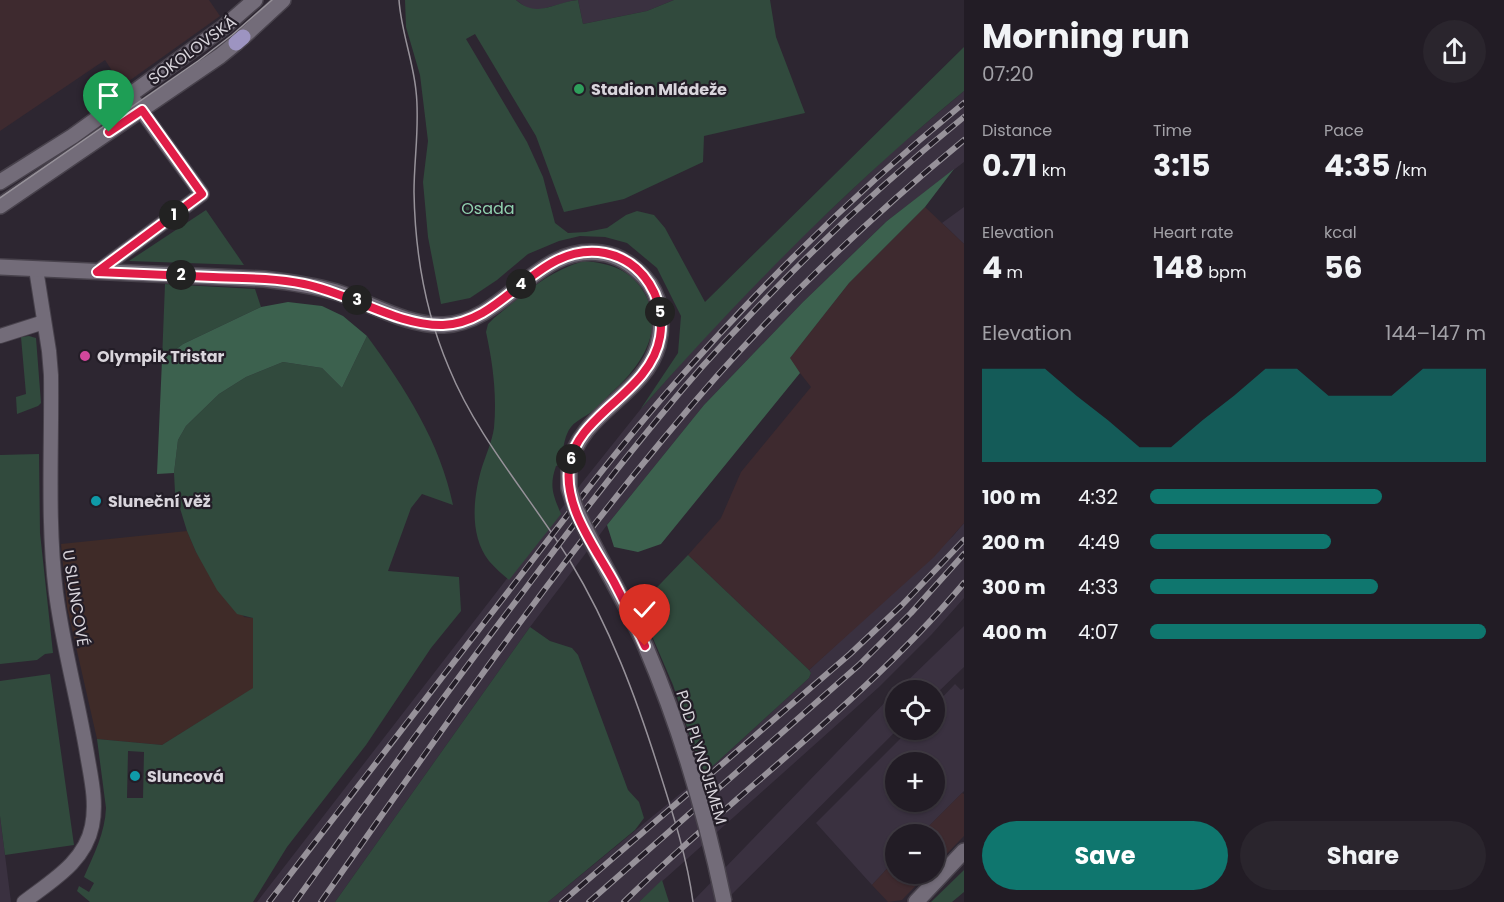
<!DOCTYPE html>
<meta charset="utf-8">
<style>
body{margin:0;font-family:Poppins,sans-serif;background:#2a252d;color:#f1f3f6;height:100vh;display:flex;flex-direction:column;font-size:22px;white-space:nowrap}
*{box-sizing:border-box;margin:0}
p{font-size:20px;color:#a2a1a7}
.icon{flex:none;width:33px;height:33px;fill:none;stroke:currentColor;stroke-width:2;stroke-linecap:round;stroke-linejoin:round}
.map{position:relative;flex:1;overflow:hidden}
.side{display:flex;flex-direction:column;background:#221c25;width:540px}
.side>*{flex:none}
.fabs{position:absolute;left:885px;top:680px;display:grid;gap:12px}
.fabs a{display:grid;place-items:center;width:60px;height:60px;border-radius:50%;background:#221c25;box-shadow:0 2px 4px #0004,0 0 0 2px #3f3a42;font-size:30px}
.pin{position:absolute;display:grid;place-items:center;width:51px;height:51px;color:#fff;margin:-62px -26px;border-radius:50% 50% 50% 0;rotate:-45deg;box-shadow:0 0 6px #0007}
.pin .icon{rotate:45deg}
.km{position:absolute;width:30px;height:30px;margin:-15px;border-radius:50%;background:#222;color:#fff;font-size:16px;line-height:30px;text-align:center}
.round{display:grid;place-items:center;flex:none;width:63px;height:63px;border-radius:32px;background:#2a252d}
.overview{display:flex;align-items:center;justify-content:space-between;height:102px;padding:0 18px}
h1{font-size:33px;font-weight:700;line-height:45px}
.stats{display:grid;grid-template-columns:repeat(3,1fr);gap:9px;height:102px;padding:6px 18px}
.stats div{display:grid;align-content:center}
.stats b{font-size:30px;font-weight:700}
.stats small{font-size:16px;font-weight:400}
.stats p{font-size:16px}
.chart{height:168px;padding:12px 18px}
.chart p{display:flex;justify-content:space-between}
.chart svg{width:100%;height:108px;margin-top:6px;fill:#0f766e;opacity:.7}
.primary-button{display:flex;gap:12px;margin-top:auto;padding:12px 18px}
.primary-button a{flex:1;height:69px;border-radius:36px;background:#0f766e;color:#fff;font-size:24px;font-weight:700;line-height:69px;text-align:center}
.primary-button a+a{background:#2a252d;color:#f1f3f6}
ul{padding:0 18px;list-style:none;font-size:20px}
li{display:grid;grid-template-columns:96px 72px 1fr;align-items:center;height:45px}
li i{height:15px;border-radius:8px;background:#0f766e}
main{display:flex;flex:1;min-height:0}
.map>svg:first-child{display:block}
.built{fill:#3a3140;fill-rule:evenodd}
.industrial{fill:#3e2a2f}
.education{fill:#3f2b28}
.green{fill:#314a3d;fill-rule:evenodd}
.forest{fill:#3c614e}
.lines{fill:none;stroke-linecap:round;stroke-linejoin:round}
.minor-casing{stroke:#48424c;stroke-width:16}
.secondary-casing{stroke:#48424c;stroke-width:18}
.primary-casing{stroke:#48424c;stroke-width:18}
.minor{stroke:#736c79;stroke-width:14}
.secondary{stroke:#736c79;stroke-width:15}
.primary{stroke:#9d94c1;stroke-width:15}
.tram{stroke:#97929a;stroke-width:1.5}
.rail-casing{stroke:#97929a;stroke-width:6}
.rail{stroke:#231d27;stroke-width:4;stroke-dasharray:11;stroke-linecap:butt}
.secondary-bridge-casing{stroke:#48424c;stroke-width:18;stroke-linecap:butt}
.secondary-bridge{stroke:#736c79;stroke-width:15}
.route-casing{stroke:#fff;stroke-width:12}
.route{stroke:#e11d48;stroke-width:8}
.leisure-dot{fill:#2e9e5b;stroke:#231d27;stroke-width:2}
.hotel-dot{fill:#d1479c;stroke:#231d27;stroke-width:2}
.culture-dot{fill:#0f9aa8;stroke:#231d27;stroke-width:2}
.labels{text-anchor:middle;stroke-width:4.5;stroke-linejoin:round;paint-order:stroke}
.street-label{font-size:16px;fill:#d9d5dc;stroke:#231d27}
.poi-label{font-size:16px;font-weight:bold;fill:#d9d5dc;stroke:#231d27;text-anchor:start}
.park-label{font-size:16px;fill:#90d1af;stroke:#231d27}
</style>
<main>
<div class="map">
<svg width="964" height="902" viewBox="0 0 964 902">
<rect width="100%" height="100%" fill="#2d2631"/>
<path class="built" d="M516 0H575L535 11 527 8Z
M578 0H674L647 11 583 24Z
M964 91V162L887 221 803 302 704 405 607 525 530 627 335 902H257L553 519 640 410 707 334 791 247 892 152Z
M964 207V244L942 223Z
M964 523V598L932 634 879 687 639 902H548L703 775 809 678 811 673 809 670 953 536Z
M964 626V667L935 695 934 690H898Z
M955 684 961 690 964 688V791L921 834H896L895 860 872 885 816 823 910 729H934L935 705ZM896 762H934V801H896Z
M895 692 896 729H898L724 902H692Z
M0 816 5 855 11 902H0Z"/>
<path class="industrial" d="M0 0H209L220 16 122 86 105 60 0 131Z
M925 207 964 244V523L934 557 809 670 688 555 721 518 741 472 811 387 789 359 849 283Z
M962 793 964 794V836L935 866 934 834H921Z
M895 860 896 873H928L902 900 888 902 872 885Z"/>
<path class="education" d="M187 531 196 552 244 617 253 618 254 688 162 745 97 739 67 607 61 544Z"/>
<path class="green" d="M405 0H516C538 19 553 2 578 0L583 24 647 11 674 0H770L776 37 805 113 704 136 703 162 624 199 564 212 536 136 475 34 466 39 527 142 543 177 555 223 568 233 586 232 607 228 626 215 637 211 654 215 665 228 705 302 964 47V91C846 188 741 296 640 410L678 353 681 316 657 268 627 243 605 237 580 236 559 241 528 254 497 280 470 298 441 304 428 237 423 182 428 141 420 75 406 27Z
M206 210 244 265 129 261Z
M584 261C610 263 632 270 645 294 666 333 638 369 610 394 604 401 597 408 590 413 581 419 571 423 567 434 564 440 562 457 559 465L556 466C549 486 553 495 561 514L509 580C502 574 495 568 489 561 469 535 473 497 482 467 486 455 492 441 494 428 497 395 493 364 486 332L488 324 494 318C523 295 548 271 584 261Z
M165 284 255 289 261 307 183 344 162 360Z
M29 336 36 338 41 403 38 406 17 414 16 397 26 394 21 337Z
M367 336C405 388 440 442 453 505L422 494 411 508 388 571 459 577 461 611 431 648 366 745 287 847 253 902H90L77 891 79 886 89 892 94 883 84 877C94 854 105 833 106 808L97 739 162 745 253 688V618L237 614 217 590 196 552 187 531 175 492 174 473 178 440 186 426 219 394 246 377 283 362 322 368 342 388ZM128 751 144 752 143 798H127Z
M39 454 40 533 53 653 45 654 37 660 0 664V455Z
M688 555 809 670 811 673 809 678 703 775 673 685 639 606Z
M530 627 550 641 572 648 578 655 628 790 639 802 644 818 635 830 548 902H335Z
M50 674 74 845 5 855 0 816V681Z
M964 870V892L952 902H931Z
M662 880 669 902H639Z"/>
<path class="forest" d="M954 169 925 207 849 283 790 358 800 373 661 544 638 552 614 547 607 525 704 405 803 302 887 221Z
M288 302 322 306 343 316 367 336 342 388 322 368 283 362 246 377 219 394 186 426 178 440 174 473 157 474 162 360 183 344 261 307Z"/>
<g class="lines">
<defs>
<path id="minor" d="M97 272 202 194 130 95
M0 336 44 322
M24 902C51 881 85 862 92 826 97 802 91 778 87 754 78 700 63 647 56 593 47 521 52 448 51 375L49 351 36 269"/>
<path id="secondary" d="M243 37 283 0
M0 182 73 136 224 27 255 0
M0 206 220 56 236 43
M0 267 264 279C289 282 312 285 336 292 371 303 406 326 444 325 506 322 536 244 601 253 618 255 632 264 644 277 661 295 664 321 658 345 644 396 578 413 569 468
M916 902 964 851"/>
<path id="primary" d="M236 43 243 37"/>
</defs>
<use href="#minor" class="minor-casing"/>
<use href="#secondary" class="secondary-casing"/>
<use href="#primary" class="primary-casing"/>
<use href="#minor" class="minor"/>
<use href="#secondary" class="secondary"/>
<use href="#primary" class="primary"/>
<path class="tram" d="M399 0C401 31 413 60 416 91 420 124 414 158 414 192 415 253 425 312 449 368 478 439 530 496 570 561 610 627 636 697 659 770 673 814 687 857 693 902
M0 198 198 61 232 35 272 0"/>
<defs>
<path id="rail" d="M269 902C340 809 412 716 484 623 547 542 609 458 677 381 765 281 861 187 964 103
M295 902C371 797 447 691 526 588 582 513 639 439 701 368 782 278 870 193 964 117
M321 902C447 722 572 541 717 376 793 291 876 212 964 140
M562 902 850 654 902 605 964 540
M589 902 859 665 911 613 964 554
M624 902C735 793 863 703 964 583"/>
</defs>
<use href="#rail" class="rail-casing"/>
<use href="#rail" class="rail"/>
<defs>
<path id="secondary-bridge" d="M569 468V488L575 507C596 554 624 598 645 645 680 727 706 815 724 902"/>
</defs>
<use href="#secondary-bridge" class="secondary-bridge-casing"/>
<use href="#secondary-bridge" class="secondary-bridge"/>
</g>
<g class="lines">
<defs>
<path id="route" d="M109 132 142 110 202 194 97 272C136 274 175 275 213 277 243 278 274 278 304 284 350 293 397 326 443 325 506 323 537 241 605 253 644 261 666 299 660 337 655 368 629 389 607 409 591 424 575 439 570 462 561 504 595 547 614 582 625 603 635 624 645 646"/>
</defs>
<use href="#route" class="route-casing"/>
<use href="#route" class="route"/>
</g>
<circle class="leisure-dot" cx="579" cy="89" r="6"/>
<circle class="hotel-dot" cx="85" cy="356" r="6"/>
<g class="culture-dot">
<circle cx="96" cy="501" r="6"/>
<circle cx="135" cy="776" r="6"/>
</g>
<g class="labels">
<g class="street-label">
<text transform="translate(192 50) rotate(-36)" y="6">SOKOLOVSKÁ</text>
<text transform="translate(76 598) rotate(81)" y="6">U SLUNCOVÉ</text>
<text transform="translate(702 757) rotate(73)" y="6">POD PLYNOJEMEM</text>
</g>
<g class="poi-label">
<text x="591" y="95">Stadion Mládeže</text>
<text x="97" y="362">Olympik Tristar</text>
<text x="108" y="507">Sluneční věž</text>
<text x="147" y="782">Sluncová</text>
</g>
<g class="park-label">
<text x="488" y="214">Osada</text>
</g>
</g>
</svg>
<div class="fabs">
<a><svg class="icon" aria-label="locate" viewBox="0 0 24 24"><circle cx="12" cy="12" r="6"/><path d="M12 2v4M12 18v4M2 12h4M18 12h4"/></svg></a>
<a>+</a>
<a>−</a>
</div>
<div class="pin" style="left:109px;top:132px;background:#1e9e55"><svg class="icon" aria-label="arrive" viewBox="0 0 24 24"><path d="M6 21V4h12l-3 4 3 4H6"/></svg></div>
<div class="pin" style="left:645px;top:646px;background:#d93025"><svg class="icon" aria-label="check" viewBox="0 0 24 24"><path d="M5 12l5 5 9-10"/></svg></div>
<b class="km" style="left:174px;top:215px">1</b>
<b class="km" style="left:181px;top:275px">2</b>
<b class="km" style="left:357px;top:300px">3</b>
<b class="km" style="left:521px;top:284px">4</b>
<b class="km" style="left:660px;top:312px">5</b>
<b class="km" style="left:571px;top:459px">6</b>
</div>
<section class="side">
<div class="overview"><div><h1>Morning run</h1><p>07:20</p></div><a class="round"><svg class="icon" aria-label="share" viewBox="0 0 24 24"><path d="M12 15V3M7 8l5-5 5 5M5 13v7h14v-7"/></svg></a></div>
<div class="stats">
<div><p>Distance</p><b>0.71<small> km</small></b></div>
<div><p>Time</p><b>3:15</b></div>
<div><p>Pace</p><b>4:35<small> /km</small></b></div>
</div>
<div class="stats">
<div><p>Elevation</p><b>4<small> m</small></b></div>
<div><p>Heart rate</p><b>148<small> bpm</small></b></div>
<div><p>kcal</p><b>56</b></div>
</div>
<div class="chart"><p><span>Elevation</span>144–147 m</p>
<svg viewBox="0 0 160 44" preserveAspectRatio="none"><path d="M0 44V6L10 6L20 6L30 17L40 27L50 38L60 38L70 27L80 17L90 6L100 6L110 17L120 17L130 17L140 6L150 6L160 6V44z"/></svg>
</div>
<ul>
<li><b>100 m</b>4:32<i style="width:69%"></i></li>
<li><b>200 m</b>4:49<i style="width:54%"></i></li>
<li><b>300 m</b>4:33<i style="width:68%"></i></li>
<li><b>400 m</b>4:07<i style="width:100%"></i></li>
</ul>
<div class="primary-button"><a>Save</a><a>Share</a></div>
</section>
</main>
